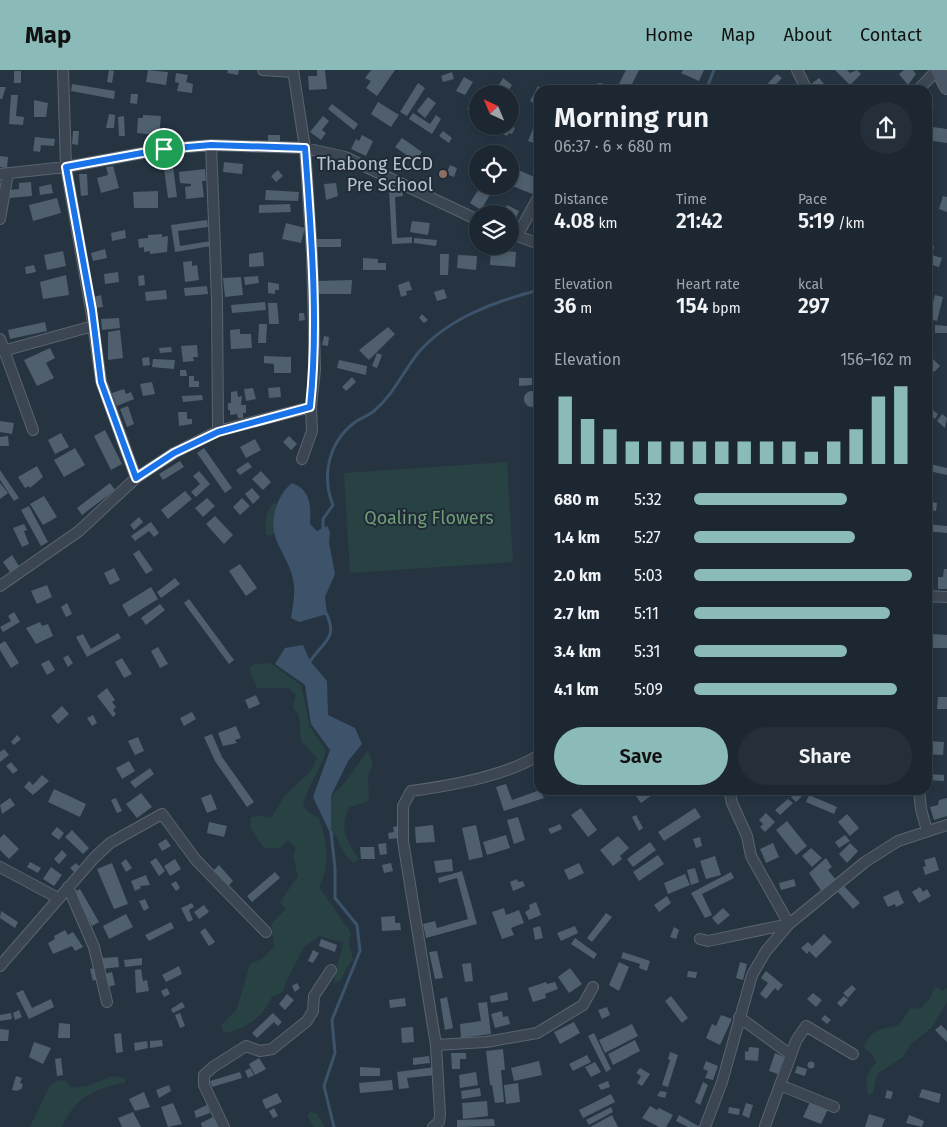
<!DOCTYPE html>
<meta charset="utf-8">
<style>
body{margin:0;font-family:"Fira Sans",sans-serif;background:#252f3a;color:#f1f3f6;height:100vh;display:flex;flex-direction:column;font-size:19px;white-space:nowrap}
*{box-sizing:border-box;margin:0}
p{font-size:16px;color:#a0a5ac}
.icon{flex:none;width:28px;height:28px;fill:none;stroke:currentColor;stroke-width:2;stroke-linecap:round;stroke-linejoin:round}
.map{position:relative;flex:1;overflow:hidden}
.sheet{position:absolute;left:534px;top:15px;width:398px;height:710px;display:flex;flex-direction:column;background:#1c2732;border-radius:15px;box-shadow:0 2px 8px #0003,0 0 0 1px #3a444d}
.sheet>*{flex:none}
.needle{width:32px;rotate:316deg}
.controls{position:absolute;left:469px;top:15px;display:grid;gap:10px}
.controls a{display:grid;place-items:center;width:50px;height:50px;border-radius:50%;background:#1c2732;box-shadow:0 2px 8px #0003,0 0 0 1px #3a444d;font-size:25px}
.pin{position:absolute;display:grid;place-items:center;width:42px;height:42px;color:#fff;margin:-21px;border:2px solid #fff;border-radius:50%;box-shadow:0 1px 5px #0007}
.round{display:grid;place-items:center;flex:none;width:52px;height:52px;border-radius:26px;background:#252f3a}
.head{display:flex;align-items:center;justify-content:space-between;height:85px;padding:0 20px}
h1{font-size:28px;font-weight:600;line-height:38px}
.figures{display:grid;grid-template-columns:repeat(3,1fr);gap:8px;height:85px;padding:5px 20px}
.figures div{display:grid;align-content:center}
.figures b{font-size:21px;font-weight:600}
.figures small{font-size:14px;font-weight:400}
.figures p{font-size:14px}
.chart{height:140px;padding:10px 20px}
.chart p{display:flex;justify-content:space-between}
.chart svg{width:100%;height:90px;margin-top:5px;stroke:#8bbbb9;stroke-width:6}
.primary-button{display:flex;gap:10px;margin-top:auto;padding:10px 20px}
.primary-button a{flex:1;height:58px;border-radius:30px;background:#8bbbb9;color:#111;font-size:20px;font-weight:600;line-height:58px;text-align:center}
.primary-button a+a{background:#252f3a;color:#f1f3f6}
ul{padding:0 20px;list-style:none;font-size:16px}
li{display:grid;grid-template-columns:80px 60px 1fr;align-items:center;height:38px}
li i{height:12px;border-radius:6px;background:#8bbbb9}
header{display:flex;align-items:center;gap:30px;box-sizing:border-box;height:70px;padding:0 25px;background:#8bbbb9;color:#111}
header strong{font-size:24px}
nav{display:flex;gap:28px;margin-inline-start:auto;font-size:18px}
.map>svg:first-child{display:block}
.green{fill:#284243}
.water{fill:#3c536a}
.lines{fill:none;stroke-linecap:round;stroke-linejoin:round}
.stream{stroke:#3c536a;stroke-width:3}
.building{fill:#4f5f6d}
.minor-casing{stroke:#59646f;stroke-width:12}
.secondary-casing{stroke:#59646f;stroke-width:16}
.minor{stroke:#3b4652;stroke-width:10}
.secondary{stroke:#495665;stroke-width:14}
.route-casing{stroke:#fff;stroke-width:10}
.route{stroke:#1a73e8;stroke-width:6}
.education-dot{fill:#8d6e63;stroke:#1f2b37;stroke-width:2}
.labels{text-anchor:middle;stroke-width:4;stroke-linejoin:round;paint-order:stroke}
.poi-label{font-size:18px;fill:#b8c1cc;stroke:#1f2b37;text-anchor:end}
.park-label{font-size:18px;fill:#6f9c75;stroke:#1f2b37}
</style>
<header>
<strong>Map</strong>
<nav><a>Home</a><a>Map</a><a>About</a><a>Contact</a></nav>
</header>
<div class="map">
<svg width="947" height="1057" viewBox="0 0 947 1057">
<rect width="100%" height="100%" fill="#263442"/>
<path class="green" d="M507 392 513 492 350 503 344 403Z
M274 433 278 436 274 462 271 466 266 464C264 455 266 440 274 433Z
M270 593 301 615 310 657 326 681C320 700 309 715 303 734L308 742 319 748C327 772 331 794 319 817L351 863 349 874 353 890 346 899 341 910 334 913C335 898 341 886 343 872L319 866 304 877 286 912 283 922 272 927C262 948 246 959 224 963L221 955 237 939 250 894 262 889 274 877 271 854 286 839 280 832 298 806 293 786 296 778 288 771 280 778H264L250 758 251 747 262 746 271 748 285 725 311 701 317 688 301 671 299 646 293 637 296 625 288 618H257L249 598 255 594Z
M368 681 373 693 368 706 369 731 349 737C339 761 346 769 359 789L354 793C345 786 339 777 337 766L331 765V726L342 716Z
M935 916 942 921 947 918V932L932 957 910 975 903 987 877 1004 873 1023 868 1025C865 1010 865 1004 876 993L873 985 864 978C869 960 881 959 898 956L911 938 920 939 930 928Z
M112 1006 125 1008V1013C96 1017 74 1028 62 1057H30L50 1015 59 1010 66 1011 72 1018 88 1016Z
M310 1042 317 1044 325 1057H314L307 1046Z"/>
<path class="water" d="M292 413C311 420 311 436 310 454L317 461 327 456 330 462 329 472 335 504 325 527 327 544 299 552 291 548C293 535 296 522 293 509 290 493 277 477 274 462 271 445 279 423 292 413Z
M303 575 310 591 327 611 328 645 355 658 362 674 348 691 331 726V765L313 727 330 680 311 654 305 615 275 594 285 578Z"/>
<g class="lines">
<path class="stream" d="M706 20 714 0
M323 461V449L333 435C321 406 329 372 354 353 360 348 368 346 374 341 393 325 403 302 418 283 448 248 496 231 539 220
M309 593C322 572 340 569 325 541
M331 762 335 798V828L357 855 360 881 332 950 335 983 324 1016 334 1057"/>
</g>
<path class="building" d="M109 0 114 1 112 13 107 12Z
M148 0 168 2 166 15 146 12Z
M228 0H239L238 5 227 3Z
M317 0H325L327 19 309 20 308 6H317Z
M371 0H395L377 26 366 18 371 11 365 8Z
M626 0H639L629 20H616Z
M683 0H704L699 11 681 3Z
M835 0H847L850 3 857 0 861 4 850 15Z
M904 0H913L916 4 908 15 899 4Z
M14 1H21V13H14Z
M452 2 454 9 443 12 441 6Z
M176 3 188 5 186 12 193 14 192 23 177 21 179 13 175 12Z
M777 4 782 8 773 17 768 13Z
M464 7 473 12 465 25 456 21Z
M503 8 512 15 506 24 497 18Z
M819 8 829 20H815L810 15Z
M418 13 425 18 407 46 400 42Z
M72 14 115 21 114 29 71 21Z
M652 14 666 20H649Z
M538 16 545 20H539V36L530 31Z
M0 17H6L2 29H0Z
M131 24H138L137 34 130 33Z
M11 25H18L16 46 24 47 23 55 9 54Z
M428 27 436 33 425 48 417 41Z
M475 29 478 31V48L467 39Z
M926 29 934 36 926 44Z
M34 30 48 33 46 47H34Z
M378 32 399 45 391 57 371 44Z
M332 34 358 54 354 60 328 39Z
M413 43 430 54 436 45 441 49 432 64 409 49Z
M109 44 115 45 114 58H106Z
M143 45 161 46 159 65 137 63 138 48H143Z
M124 46 125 66H119L118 47Z
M323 46 329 51 322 60 326 63 321 70 310 62Z
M536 51 539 52V75L528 71Z
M510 55 515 58 512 64 509 63 507 66 494 59 496 56Z
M926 56 947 59V73L926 70Z
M73 61H79L78 75 72 74Z
M443 61 452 68 449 73 439 66Z
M268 65H280V71H268Z
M362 65 373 71 366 86 351 79 356 69 359 71Z
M35 67 55 69 54 76 41 75 40 82 33 81Z
M402 68 422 82 415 91 395 77Z
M0 86 8 87 7 98 0 97Z
M224 92 243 94 242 104 223 102Z
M450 95 457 98 454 107 446 104Z
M113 96 119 118 101 123 97 108 108 105 106 97Z
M173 96 177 127 168 128 164 98Z
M926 98 932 100 929 109 926 108Z
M205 99 206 111H202L204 127 186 129 185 117 191 116V114L180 113 179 102Z
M516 99 539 109 535 125 510 115Z
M278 100 283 106 276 112 271 106Z
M79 104H87L88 125 81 126Z
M31 112 32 126 9 128V120L19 119V113Z
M336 113 338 126 326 130 324 114Z
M51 114 53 123 40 125 39 117Z
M487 116H495L481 140 470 133 480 117 485 120Z
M499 116 507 118 503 124 497 121Z
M402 119 403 126 395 127 397 168 412 167V173L392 174 389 120Z
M266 120 299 122 298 131 265 130Z
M158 121V138H134L133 122Z
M943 126 947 127V142L939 139Z
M57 128 61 143 33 151 29 135Z
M290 134 291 142 259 143V135Z
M507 135 519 141 513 155 510 154V144H503Z
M207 150 208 157 178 161 180 176 211 171V176L175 182 171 155Z
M412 151 430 153 428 165 410 162Z
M286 153 305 158 301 173 282 169Z
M125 160 126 168 112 171 111 163Z
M162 164V167L168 166 167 182 150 184V181L144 182V177L139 178 138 169 148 168V165Z
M414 168 437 170 436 176 414 173Z
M316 169H341V177H315Z
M926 174 934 176 932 185 942 188 939 197 926 193Z
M105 179 107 188 93 191 91 183Z
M491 180 516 182 515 197 490 195Z
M63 181 66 196 47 200 44 185Z
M263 182 264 196 249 197V184Z
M440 184H449L448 205H440Z
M458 185 477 186 476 200 457 198Z
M363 188 378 189V193H386V200H363Z
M192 191V196L197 195 199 210 185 212 183 192Z
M34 195 36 202 26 204 25 197Z
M118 202 119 212 105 214 104 204Z
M66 205 69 225 43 229 40 212Z
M144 205 145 215 139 216 138 206Z
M258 206 259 213 245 215 244 207Z
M241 207 243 225 225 227 223 208Z
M352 210 351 224H318L317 211Z
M409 211 412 220 406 221 407 225 401 227 398 215Z
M268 212 279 214V220H275V224L268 223Z
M207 216 208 224 185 226 184 218Z
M444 219 447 228 437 231 434 222Z
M166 220 167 229 146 231 145 222Z
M101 225 103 237 96 238 94 227Z
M935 225 943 227 937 251 929 249Z
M265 232 266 240 232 243 231 235Z
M268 233H277L279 254H269Z
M299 243H304L305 250 299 251Z
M422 244 428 250 424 253 419 248Z
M119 248 120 258 102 260 101 249Z
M45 252 47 261 10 269 8 260Z
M259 254H267L266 273H258Z
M935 255 947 256V263H935Z
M388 257 395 264 369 290 359 280Z
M240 259V264H251L252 278 231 279 230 260Z
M120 260 123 288 108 290V262Z
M324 266 329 267 328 276 322 275Z
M197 275 198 287H193L194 291 183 292 181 276Z
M171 277 172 282 160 283 159 278Z
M50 278 55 288 46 293 54 308 37 316 24 290Z
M377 283 382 285 377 298 372 296Z
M264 286 291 287V303H274V294L264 293Z
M930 286 940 296 934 302 926 295V290Z
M149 287 150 295 143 296 142 288Z
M153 289 175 290 174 299 152 297Z
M339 290 367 296 366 305 337 298Z
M180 300H186L187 306H180Z
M189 306H194V311H199V317H189Z
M352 307 356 312 346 321 342 317Z
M519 308H532V315L519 316Z
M152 312 155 324 143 326 140 314Z
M280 317 281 327 269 328 268 318Z
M253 318 256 329 246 331 244 319Z
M124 319 126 324 131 322 134 329 117 336 112 323Z
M237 321 238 327 242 326 241 335H246V343H243V348H238L237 344 230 345V340H228V333H231V322Z
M524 329a8 8 0 1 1 16 0a8 8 0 1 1-16 0Z
M202 325 203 330 183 332 182 326Z
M128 336 134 354 127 357 120 339Z
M931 339 938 344 935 349 928 344Z
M178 342H187V349H192V354L179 356Z
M942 344 947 348 945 358 937 351Z
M0 351 14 353 12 364 0 362Z
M105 360 122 394 111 400 94 366Z
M61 363 69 377 55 384 48 370Z
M8 366 9 376H0V367Z
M289 366 297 374 291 380 283 372Z
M255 369 261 380 246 388 240 377Z
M75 378 85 395 64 407 54 390Z
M204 378 232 418 225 423 197 383Z
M180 391 184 397 163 410 159 404Z
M248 392 252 397 240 405 236 400Z
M930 394 947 398V405L929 401Z
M37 396 43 407 30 418 29 416 25 418 18 407Z
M0 400 19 428 14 431 0 410Z
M199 401 210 414 196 427 191 422 200 414 193 406Z
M261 401 271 412 263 420 252 409Z
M0 413 8 423 0 429Z
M110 413 115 420 82 445 77 438Z
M252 418 260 427 253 434 245 424Z
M185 421 192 429 168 449 161 440Z
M44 426 57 447 43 455 30 434Z
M207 428 215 436 203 447 195 438Z
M242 428 250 436 240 445 233 437Z
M926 431 937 433 936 441 926 439Z
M29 436 48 472 41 476 21 440Z
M215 446 233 465 224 474 206 454Z
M139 447 143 452 134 460 130 455Z
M151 452 159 463 154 467 149 461 135 471 131 466Z
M24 454 27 460 24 461 29 474 22 477 13 458Z
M926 454 947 456V463L926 461Z
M139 480 153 500 146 504 133 484Z
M12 485 19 496 10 502 3 492Z
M240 494 257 518 246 526 229 501Z
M114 498 120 510 110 515 104 503Z
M944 499H947V519H938V507H943Z
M175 508 180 514 161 528 157 522Z
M47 515 52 527 37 534 31 521Z
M151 517 158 529 129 547 122 535Z
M189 529 234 590 229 594 184 533Z
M67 533 72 544 66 547 61 537Z
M160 534 165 540 146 555 141 548Z
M14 542 20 552 3 562 0 557 11 551 8 546Z
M40 552 42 556 48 554 53 566 36 574 26 558Z
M118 563 121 568 87 587 76 567 83 564 91 579Z
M932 564 947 565V578H932Z
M5 571 19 593 11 598 0 580V574Z
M158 577 168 594 160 598 151 581Z
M68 585 73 593 68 597 63 588Z
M122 588 132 604 124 608 115 592Z
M49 590 55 600 47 605 41 594Z
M107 618 115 630 112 632 116 637 113 640 116 644 113 647 97 626Z
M256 625 260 634 249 639 245 630Z
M938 627H947V639H937Z
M62 636 69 644 58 654 51 646Z
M192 642 196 649 184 656 180 648Z
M93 645 97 653 92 656 87 648Z
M236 656 241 668 235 670 237 673 223 676 218 663Z
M212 664 222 687 254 732 247 737 215 691 204 667Z
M17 665 21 669 14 675 11 672Z
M138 667 144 681 135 685 128 671Z
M926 671 944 672 943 685 926 684Z
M4 679 9 685 0 692V682Z
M129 691 135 701 122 709 116 698Z
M11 692 18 700 13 704 6 696Z
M150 698 154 704 135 718 130 712Z
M928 704 944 705V711L928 710Z
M42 705 49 711 33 725 24 717 29 711 33 715Z
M506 714 512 730 540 720 544 728 504 741 496 717Z
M54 719 86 734 80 747 48 732Z
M645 720H655L656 722 641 733 636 726Z
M798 720H808L796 732 791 727Z
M141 723 152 737 137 748 126 734Z
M211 724 217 739 207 743 201 728Z
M809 725 837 737 834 744 806 732Z
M10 728 15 735 2 744 0 735Z
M116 728 122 741 117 743 111 730Z
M947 728V746L934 750 930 737 938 735 939 730Z
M788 729 793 733 780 745 775 740Z
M581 738 597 760 588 767 571 745Z
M695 738 701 747 664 771 658 762Z
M766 743 775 752 765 762 760 757 763 754 759 750Z
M847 744 859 758 850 766 838 752Z
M636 745 643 758 639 761 632 747Z
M518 747 525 770 514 774 507 750Z
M787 751 807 776 796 785 776 760Z
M209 752 227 756 224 767 207 763Z
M560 754 562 759 551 764 548 759Z
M433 755 435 772 416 773 415 757Z
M476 755 483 787 469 790 462 758Z
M399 756 401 768 389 769 388 763 394 762 393 757Z
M57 757 64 763 59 770 51 764Z
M72 760 89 778 83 784 65 767Z
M4 764 19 779 9 789 0 780V768Z
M506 765 510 778 487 785 483 772Z
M845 765 850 771 839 778 835 772Z
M618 766 629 778 620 786 622 789 613 796 600 780Z
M700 767 702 776 696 778 693 769Z
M166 769 171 776 162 781 158 774Z
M650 772 656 780 633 797 627 789Z
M386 773 387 784 380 785 378 774Z
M773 773 779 787 766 793 760 779Z
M850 773 858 781 847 793 839 784Z
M360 777H374L375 789H361Z
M811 778 822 788 812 797 802 786Z
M62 780 67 785 59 794 54 789Z
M658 785 664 794 639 811 633 802Z
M715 786 721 805 706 809 700 791Z
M935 787 939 800 925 805 923 797 926 796 924 790Z
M156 788 165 801 159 806 150 792Z
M826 788 832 797 828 800 837 811 822 822 809 803Z
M126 789 132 798 126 802 121 793Z
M175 789 181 799 170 806 164 796Z
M452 789 453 801 436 803 434 791Z
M30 792 41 798 38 803 27 797Z
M76 793 81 798 75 803 70 798Z
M112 793 128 834 114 839 97 799Z
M391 793 393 801 384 803 382 795Z
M579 793 584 803 569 810 564 800Z
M219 795 233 811 227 817 213 801Z
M51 797 62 805 54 816 43 809Z
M695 798 699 812 691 815 687 800Z
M462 801 477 854 426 868 423 854 435 851 437 858 468 849 457 808 439 813 438 808Z
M275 802 280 808 252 832 247 826Z
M731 802 734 808 702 824 712 845 705 848 691 823Z
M685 804 690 815 668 824 664 813Z
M146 805 150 815 140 816 141 818 135 821 131 811Z
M517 809 518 812 523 811 525 816 513 821 510 812Z
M794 809 796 816 781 820 779 813Z
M176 811 180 818 176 821 171 814Z
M844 816 860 833 853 839 838 822Z
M920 817 923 822 927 819 931 826 919 833 912 822Z
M80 819 99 852 92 856 74 822Z
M898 820 904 833 896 837 895 834 888 837 883 827Z
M667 826 671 833 659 842 654 835Z
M145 829 149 838 144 841 139 831Z
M536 832 541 845 529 850 525 842 530 839 529 835Z
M192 833 194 837 189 840 193 850 188 852 181 838Z
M204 835 209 842 199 849 194 842Z
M504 838 506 845 519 840 524 853 511 858 514 865 502 869 492 842Z
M723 838 730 845 718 855 712 848Z
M1 841 18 852 15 858 0 848Z
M606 843 612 847 592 872 587 868Z
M126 844 133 857 109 869 103 856Z
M395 846V853H400L401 860 382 861 381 847Z
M171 852 174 858 149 871 145 865Z
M540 856 543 868 535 870 533 858Z
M575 856 578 863 561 871 557 863Z
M674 857 679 860 676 869 670 867Z
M205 858 215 872 209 876 200 862Z
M65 860 68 865 73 862 83 877 75 881 72 876 53 884 48 873 55 869 54 866Z
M824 864 832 872 816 888 809 881 807 884 801 878 808 872 812 876Z
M575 868 597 884 594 889 571 874Z
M321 869 337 875 335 882 319 876Z
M313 880 319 883 313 893 308 891Z
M437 881 443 908 435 909 429 882Z
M623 882 650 891 647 901 639 898 640 894 621 888Z
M118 887 119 897 102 899 101 888Z
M142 888V895L125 897 124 890Z
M619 892 629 897 619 921 609 915Z
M740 892 747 894 743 910 736 908Z
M471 893 473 911 465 912 462 894Z
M179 896 182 904 166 912 162 905Z
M94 898 97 909 93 911 90 899Z
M570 898 582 914 569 923 558 907Z
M141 899 143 911 147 910 149 921 136 923 135 900Z
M688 901 697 902 696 908 687 907Z
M766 901 783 915 778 921 775 918 766 929 760 924 768 913 761 908Z
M112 902 115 915 108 917 105 904Z
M546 912 547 914 555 912 558 919 545 924 546 928 533 932 528 918Z
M297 913 300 918 295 922 292 916Z
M852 915 856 919 848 928 843 923Z
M167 918 170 924 164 927 161 921Z
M23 920 32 938 51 929 54 937 29 949 16 923Z
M507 922 508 930 491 933 490 926Z
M813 923 822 930 816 937 807 929Z
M287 924 294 930 285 940 279 934Z
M671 926 688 948 682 953 665 931Z
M844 926 848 930 841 937 837 933Z
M447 927 453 958 445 960 440 929Z
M405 928 406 936 390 938 389 930Z
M182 932 185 937 173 943 171 939Z
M487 932 491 964 461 968 460 954 481 951 478 933Z
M607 937 610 945 602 949 598 940Z
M19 940 22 947 15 950 13 943Z
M502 941 503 947 508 946 510 954 495 958 491 944Z
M11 943 12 949 0 951V945Z
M180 943 185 956 180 958 175 945Z
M273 943 282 952 278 956 274 952 257 968 252 963Z
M721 945 732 949 720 975 706 968 712 954 716 956Z
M825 945 831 950 827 954 821 949Z
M574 952 580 963 560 974 554 962Z
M59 953 70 954V968H58Z
M632 954 638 966 605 983 599 970Z
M941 955 947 961V972L935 960Z
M413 957 414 972 402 973 401 958Z
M0 959 9 960 8 971H0Z
M121 963 123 982 116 983 114 964Z
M594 963 611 999 606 1002 588 966Z
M162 970 163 976 150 978V971Z
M635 970 640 981 613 995 608 984Z
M147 971 148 978 135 981 134 973Z
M34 972 51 978 43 994 29 987Z
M749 977 759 978 758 991 745 990V981L748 982Z
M503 979 505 1000H501L504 1032 495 1033 492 1015H490L486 981Z
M670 982 678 985 668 1017 662 1015 670 990 668 989Z
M451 983H466V989H460V999H452Z
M775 983 784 987 778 1004 769 1001Z
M587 985 591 992 573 1001 569 994Z
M429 986 430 993 413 995V988Z
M61 988 63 1005 57 1006 55 989Z
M259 988 266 999 255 1005 249 994Z
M539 991 542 1005 514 1011 511 998Z
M706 991 718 996 713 1010 705 1008 708 1001 703 999Z
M807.5 995a3.5 3.5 0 1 1 7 0a3.5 3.5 0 1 1-7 0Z
M595 992 601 1002 591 1007 585 997Z
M797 996 807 999 805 1006 795 1003Z
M360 997 380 998V1006H360Z
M435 997 436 1005 407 1008 409 1018 399 1019 397 1002Z
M250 998 254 1005 248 1008 245 1001Z
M640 998 650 1004 642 1016 637 1013 641 1006 636 1003Z
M240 1002 242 1008 212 1017 210 1011Z
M476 1002 478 1015 460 1018 459 1005Z
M16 1006 22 1008 20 1013 23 1014 21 1020 19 1019 18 1021 12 1020Z
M392 1010 393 1020 360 1023 359 1013Z
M608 1011 610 1017 601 1020 598 1015Z
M703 1012 708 1015 700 1035 695 1032Z
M518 1013 520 1032 506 1034 504 1015Z
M169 1015 171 1021 159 1028 156 1020Z
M480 1018 481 1026 462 1029 461 1021Z
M922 1019 941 1024 939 1033 919 1027Z
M887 1020 893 1022 891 1029 885 1028Z
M660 1021 667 1022 665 1028 657 1026Z
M144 1022 150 1037 135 1041 129 1029Z
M277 1023 282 1032 266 1039 262 1030Z
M611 1024 615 1032 583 1048 579 1040Z
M487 1031 488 1046 463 1049 462 1033Z
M810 1032 828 1039 821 1054 803 1047Z
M173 1033 182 1054 168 1057 161 1037Z
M746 1033 753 1035 749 1048 742 1045Z
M207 1035 210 1043 196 1048 194 1041Z
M650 1036 657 1040 659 1038 673 1045 666 1057H659L642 1048Z
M611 1037 613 1042 589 1055 586 1050Z
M729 1037 740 1039 739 1045 728 1043Z
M274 1038 278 1046 273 1048 269 1041Z
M133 1042 141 1057H122L118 1048Z
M869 1044 885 1049 882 1057H865Z
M612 1045 618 1057H590Z
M679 1045 700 1057H688L676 1051Z
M909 1045 924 1051 922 1057 906 1053Z
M213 1047 218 1057H202L201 1053Z
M494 1049 495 1056 457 1057V1050Z"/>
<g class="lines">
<defs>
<path id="minor" d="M63 0 66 97 91 240 101 311 136 408
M263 0 292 2
M293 0 305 78 312 184 315 300 311 337 312 361 302 389
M797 0 807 20
M600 20V19
M918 20 937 0
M211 75 217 230 218 361
M0 104 66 97 164 79 211 75 305 78 345 87 478 150
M0 149 8 104
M510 163 539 174
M517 166 539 126
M0 269 33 360
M3 281 93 256
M0 516 79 461 136 408 174 383 218 361 311 337
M926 526 947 527
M919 720 921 739 927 761
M0 797 58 828
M68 817 94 877 107 932
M700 869 708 871 789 854 751 786 747 766 732 733 729 720
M0 896 94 788 110 773 162 744 196 790 266 862
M739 947 791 985 765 1056
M436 975 486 972 537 963 583 935 593 917
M791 985 796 971 806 956 853 984
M780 1015 834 1037
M224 1057 204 1015V1005L213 997 246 976 260 981 272 979 307 951 313 941 314 926 331 900
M433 1057 439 1052 440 1045 436 975 403 771V736L411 721C449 716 506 706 539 685
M705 1057 722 1012 752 905 766 881 789 854 865 792 898 771 947 755"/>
<path id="secondary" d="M938 0 947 17"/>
</defs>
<use href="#minor" class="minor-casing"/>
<use href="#secondary" class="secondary-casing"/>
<use href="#minor" class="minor"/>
<use href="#secondary" class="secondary"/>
</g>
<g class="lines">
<defs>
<path id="route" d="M211 75 305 78C311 162 319 253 310 337L218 362 174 383 136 408 101 312 92 240 66 97 164 79Z"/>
</defs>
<use href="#route" class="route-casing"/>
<use href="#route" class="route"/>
</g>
<circle class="education-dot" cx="443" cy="104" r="5"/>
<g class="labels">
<g class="poi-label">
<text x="433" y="100">Thabong ECCD<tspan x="433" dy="21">Pre School</tspan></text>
</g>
<g class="park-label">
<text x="429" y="454">Qoaling Flowers</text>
</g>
</g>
</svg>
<div class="controls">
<a><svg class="needle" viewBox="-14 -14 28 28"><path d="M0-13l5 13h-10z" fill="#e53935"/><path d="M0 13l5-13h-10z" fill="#a0a5ac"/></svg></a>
<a><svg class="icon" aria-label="locate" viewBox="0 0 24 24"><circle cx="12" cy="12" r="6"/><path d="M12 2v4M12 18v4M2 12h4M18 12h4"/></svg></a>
<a><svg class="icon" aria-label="layers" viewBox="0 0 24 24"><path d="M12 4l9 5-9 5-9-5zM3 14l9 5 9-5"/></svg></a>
</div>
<div class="pin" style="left:164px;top:79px;background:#1e9e55"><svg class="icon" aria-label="arrive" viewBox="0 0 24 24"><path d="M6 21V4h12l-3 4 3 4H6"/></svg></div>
<section class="sheet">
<div class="head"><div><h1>Morning run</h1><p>06:37 · 6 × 680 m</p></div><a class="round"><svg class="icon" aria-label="share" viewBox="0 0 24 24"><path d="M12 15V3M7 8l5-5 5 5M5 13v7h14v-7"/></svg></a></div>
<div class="figures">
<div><p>Distance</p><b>4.08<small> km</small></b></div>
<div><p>Time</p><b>21:42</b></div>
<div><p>Pace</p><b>5:19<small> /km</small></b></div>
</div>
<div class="figures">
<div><p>Elevation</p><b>36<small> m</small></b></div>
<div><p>Heart rate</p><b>154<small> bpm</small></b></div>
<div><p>kcal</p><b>297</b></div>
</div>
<div class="chart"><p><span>Elevation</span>156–162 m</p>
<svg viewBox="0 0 160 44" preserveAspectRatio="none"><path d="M5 44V11M15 44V22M25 44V27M35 44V33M45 44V33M55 44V33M65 44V33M75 44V33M85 44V33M95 44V33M105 44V33M115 44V38M125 44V33M135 44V27M145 44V11M155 44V6"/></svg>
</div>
<ul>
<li><b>680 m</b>5:32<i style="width:70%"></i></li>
<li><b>1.4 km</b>5:27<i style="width:74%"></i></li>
<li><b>2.0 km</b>5:03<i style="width:100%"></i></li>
<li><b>2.7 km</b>5:11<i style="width:90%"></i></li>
<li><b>3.4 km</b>5:31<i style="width:70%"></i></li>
<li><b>4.1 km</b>5:09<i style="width:93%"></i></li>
</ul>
<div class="primary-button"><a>Save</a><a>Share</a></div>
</section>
</div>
